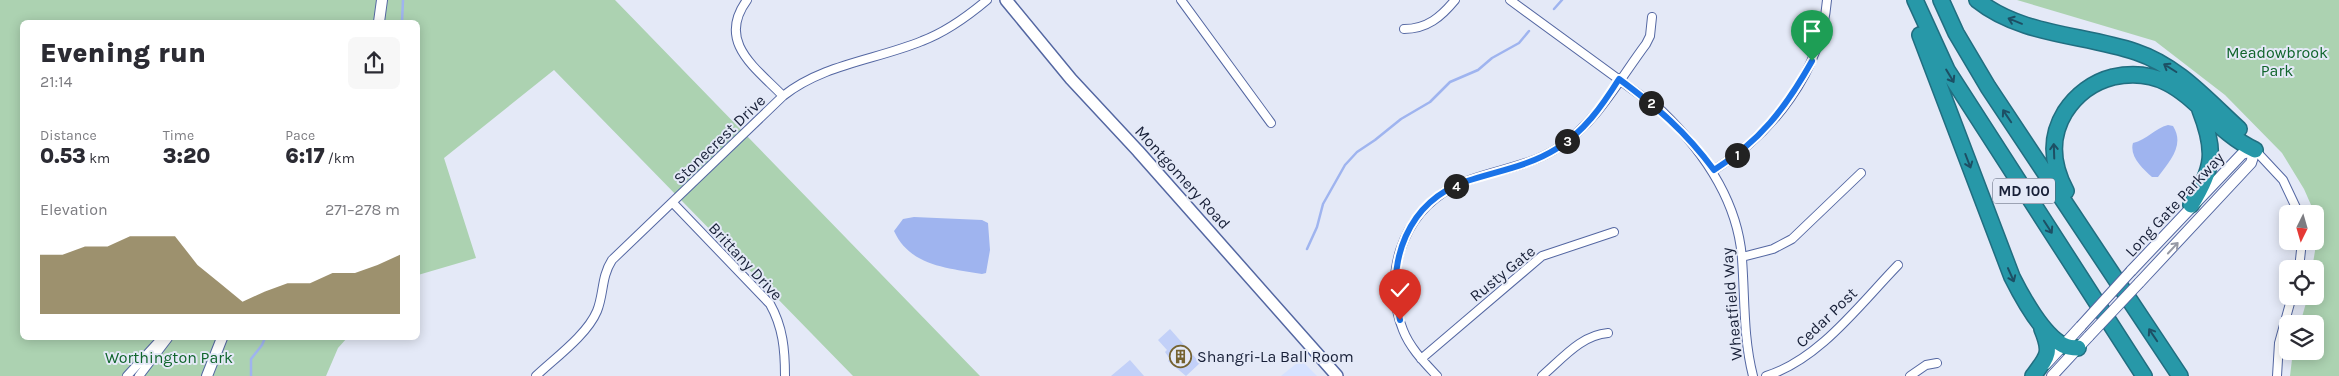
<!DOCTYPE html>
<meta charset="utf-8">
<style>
body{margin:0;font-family:Karla,sans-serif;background:#f7f7f7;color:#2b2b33;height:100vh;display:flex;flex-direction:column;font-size:19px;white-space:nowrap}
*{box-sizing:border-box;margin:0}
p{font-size:16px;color:#7c7c81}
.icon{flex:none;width:28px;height:28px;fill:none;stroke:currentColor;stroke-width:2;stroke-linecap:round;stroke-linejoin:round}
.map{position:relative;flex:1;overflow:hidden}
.sheet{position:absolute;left:20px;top:20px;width:400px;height:320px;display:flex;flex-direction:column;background:#fff;border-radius:8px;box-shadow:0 2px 12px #0003}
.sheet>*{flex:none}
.needle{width:32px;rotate:185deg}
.buttons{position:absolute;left:2279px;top:205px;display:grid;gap:10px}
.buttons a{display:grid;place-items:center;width:45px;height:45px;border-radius:8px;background:#fff;box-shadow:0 2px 12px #0003;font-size:25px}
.pin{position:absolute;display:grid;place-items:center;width:42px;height:42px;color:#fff;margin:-51px -21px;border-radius:50% 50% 50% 0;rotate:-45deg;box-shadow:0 0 5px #0007}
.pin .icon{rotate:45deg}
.km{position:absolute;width:25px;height:25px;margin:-12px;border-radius:50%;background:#222;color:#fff;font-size:14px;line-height:25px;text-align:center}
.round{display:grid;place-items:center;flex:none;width:52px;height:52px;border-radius:8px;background:#f7f7f7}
.summary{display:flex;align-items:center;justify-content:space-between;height:85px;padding:0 20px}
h1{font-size:28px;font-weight:800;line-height:38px}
.stats{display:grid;grid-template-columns:repeat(3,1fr);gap:8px;height:85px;padding:5px 20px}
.stats div{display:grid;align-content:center}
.stats b{font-size:21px;font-weight:800}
.stats small{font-size:14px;font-weight:400}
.stats p{font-size:14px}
.chart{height:140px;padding:10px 20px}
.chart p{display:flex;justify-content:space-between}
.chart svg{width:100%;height:90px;margin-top:5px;fill:#756331;opacity:.7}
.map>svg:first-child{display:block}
.built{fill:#d6e2ff}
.green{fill:#acd2b1}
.water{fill:#9fb4ef}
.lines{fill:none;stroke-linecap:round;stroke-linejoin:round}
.stream{stroke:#9fb4ef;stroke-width:2.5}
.building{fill:#c2d0f8}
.minor-casing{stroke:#5467a2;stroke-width:10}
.tertiary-casing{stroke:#5467a2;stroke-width:12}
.secondary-casing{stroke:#5467a2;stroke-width:14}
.motorway-casing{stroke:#216e80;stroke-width:18}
.minor{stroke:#fff;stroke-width:8}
.tertiary{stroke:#fff;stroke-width:10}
.secondary{stroke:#fff;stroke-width:11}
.motorway{stroke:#2798a8;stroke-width:15}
.tertiary-bridge-casing{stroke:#5467a2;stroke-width:12;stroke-linecap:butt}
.tertiary-bridge{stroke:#fff;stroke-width:10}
.oneway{stroke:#1d4f64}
.oneway2{stroke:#979aa5}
.route-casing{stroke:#fff;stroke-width:10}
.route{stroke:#1a73e8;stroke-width:6}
.labels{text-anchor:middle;stroke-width:4;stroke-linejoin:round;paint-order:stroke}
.shield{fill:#e4e9f7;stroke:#545c71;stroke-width:1}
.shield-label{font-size:15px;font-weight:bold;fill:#171f37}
.park-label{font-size:16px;fill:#10652c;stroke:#e4e9f7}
.street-label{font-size:16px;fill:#171f37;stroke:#e4e9f7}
.poi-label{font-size:16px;fill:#171f37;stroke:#e4e9f7;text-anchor:start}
</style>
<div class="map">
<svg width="2339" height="376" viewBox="0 0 2339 376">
<rect width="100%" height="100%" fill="#e4e9f7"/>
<path class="built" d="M1301 360 1317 376H1281Z"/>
<path class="green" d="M0 0H615L980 376H853L554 70 444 158 476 258 418 275V22H22V338H347L338 348 326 376H0Z
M2017 0H2339V376H2290L2293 351H2315V324H2300L2308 296H2315V269H2312L2315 251V214L2304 189 2282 153 2225 95 2155 41Z"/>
<path class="water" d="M2168 125 2173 126C2185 145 2170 161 2158 177H2152C2143 169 2129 156 2133 143 2147 140 2155 128 2168 125Z
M914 217 982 220 988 223 990 250 986 273 982 274C947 268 910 266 894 231L903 219Z"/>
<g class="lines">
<path class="stream" d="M1554 9 1562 0
M402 22 403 0
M1307 249 1317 227 1323 204 1345 165 1357 152 1375 140 1401 119 1430 102 1450 82 1478 70 1492 58 1519 43 1529 31
M251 376V359L262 345 265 338"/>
</g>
<path class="building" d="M1170 329 1200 363 1186 376 1168 361 1170 359 1165 352 1167 350 1158 340Z
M1130 360 1144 376H1111Z"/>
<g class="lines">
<defs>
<path id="minor" d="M747 0C716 42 756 68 783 96
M1181 0 1271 123
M1510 0 1662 111C1703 151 1738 200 1742 259 1745 298 1743 337 1753 376
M1404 29C1427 29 1441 17 1455 0
M2255 150 2283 180 2299 214
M1714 170C1773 133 1821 72 1827 0
M673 203 770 304C783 327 785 350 785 376
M1742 257 1773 249 1792 239 1861 173
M2299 269 2302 241
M1421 359 1542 256 1614 232
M127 376 162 338
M139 376 168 338
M536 376C555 358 587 335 597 311 604 294 601 277 612 260L783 96C823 64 876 60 922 41 946 32 968 16 987 0
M1437 376C1424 362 1410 348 1403 330 1382 278 1401 214 1453 187 1486 170 1527 169 1559 147 1597 122 1619 80 1646 44L1650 36 1652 17
M1542 376C1562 359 1581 335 1608 333
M1766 376C1819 360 1860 304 1898 265
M1910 376 1926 365 1937 363
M2277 376 2279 343 2292 296"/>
<path id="tertiary" d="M379 22 382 0
M2131 271 2242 154 2255 150
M2139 283 2251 163 2255 150
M2046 364 2081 326
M207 376 222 338
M2052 376 2089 336"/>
<path id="secondary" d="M1006 0 1071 79 1138 151 1337 376"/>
<path id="motorway" d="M1915 0 1947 70 2144 376
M1941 0 1956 33 1988 87 2180 376
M1977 0C2022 36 2083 34 2136 52 2178 66 2207 100 2239 129
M1920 35 2012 277C2022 297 2043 335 2063 345 2067 347 2074 348 2078 348
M2066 191C2052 165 2049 138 2065 112 2076 95 2093 82 2113 77 2183 62 2201 125 2255 150
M2191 205C2214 168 2216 151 2200 110
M2033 376C2048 356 2052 353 2042 329"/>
</defs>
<use href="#minor" class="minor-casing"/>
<use href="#tertiary" class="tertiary-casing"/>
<use href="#secondary" class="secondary-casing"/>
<use href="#motorway" class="motorway-casing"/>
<use href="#minor" class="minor"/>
<use href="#tertiary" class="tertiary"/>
<use href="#secondary" class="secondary"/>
<use href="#motorway" class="motorway"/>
<defs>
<path id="tertiary-bridge" d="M2081 326 2131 271
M2089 336 2139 283"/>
</defs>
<use href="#tertiary-bridge" class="tertiary-bridge-casing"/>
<use href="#tertiary-bridge" class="tertiary-bridge"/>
</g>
<defs><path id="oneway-shaft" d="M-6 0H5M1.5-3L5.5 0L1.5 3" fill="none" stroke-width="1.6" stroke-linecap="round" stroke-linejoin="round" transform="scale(1.25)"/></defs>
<g class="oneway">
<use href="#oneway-shaft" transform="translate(2015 21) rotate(-158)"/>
<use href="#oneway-shaft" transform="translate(2170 68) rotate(-148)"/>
<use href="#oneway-shaft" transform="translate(1950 76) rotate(59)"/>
<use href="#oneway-shaft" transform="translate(2007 116) rotate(-124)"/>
<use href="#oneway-shaft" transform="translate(2054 151) rotate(-92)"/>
<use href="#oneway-shaft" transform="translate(1968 161) rotate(69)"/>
<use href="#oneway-shaft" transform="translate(2048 227) rotate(57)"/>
<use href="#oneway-shaft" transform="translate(2011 275) rotate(66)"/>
<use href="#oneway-shaft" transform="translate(2153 335) rotate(-124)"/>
</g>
<use class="oneway2" href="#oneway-shaft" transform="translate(2173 248) rotate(-47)"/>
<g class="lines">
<defs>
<path id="route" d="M1400 320C1386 261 1407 202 1467 181 1497 171 1529 166 1556 149 1584 132 1602 106 1619 79 1658 108 1685 131 1714 170 1760 141 1785 109 1812 61"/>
</defs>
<use href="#route" class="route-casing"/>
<use href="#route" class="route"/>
</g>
<defs>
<symbol id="building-ring" viewBox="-11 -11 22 22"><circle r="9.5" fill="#e4e9f7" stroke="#756331" stroke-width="1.5"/><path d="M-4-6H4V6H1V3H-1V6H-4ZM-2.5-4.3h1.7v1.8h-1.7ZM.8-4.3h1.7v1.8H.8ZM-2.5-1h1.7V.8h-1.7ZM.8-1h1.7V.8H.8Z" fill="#756331"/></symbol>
</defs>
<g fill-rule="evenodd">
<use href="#building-ring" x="1168" y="344" width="25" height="25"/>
</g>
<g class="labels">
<rect class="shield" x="1993" y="178.5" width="62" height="25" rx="4"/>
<g class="shield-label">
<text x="2024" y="196">MD 100</text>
</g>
<g class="park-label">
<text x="2277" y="58">Meadowbrook<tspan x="2277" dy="18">Park</tspan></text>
<text x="169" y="363">Worthington Park</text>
</g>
<g class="street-label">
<text transform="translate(719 139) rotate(-44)" y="6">Stonecrest Drive</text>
<text transform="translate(1183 177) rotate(48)" y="6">Montgomery Road</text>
<text transform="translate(2174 204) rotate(-47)" y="6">Long Gate Parkway</text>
<text transform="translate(746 261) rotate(47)" y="6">Brittany Drive</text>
<text transform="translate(1502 273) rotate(-39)" y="6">Rusty Gate</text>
<text transform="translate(1731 304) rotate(-95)" y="6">Wheatfield Way</text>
<text transform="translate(1826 317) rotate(-44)" y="6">Cedar Post</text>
</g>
<g class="poi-label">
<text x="1197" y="362">Shangri-La Ball Room</text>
</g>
</g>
</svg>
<div class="buttons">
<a><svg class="needle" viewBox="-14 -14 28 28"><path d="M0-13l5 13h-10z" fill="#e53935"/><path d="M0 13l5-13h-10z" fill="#7c7c81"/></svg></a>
<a><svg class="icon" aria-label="locate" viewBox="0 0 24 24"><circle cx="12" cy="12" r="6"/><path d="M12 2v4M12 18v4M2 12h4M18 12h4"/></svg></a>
<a><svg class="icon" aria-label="layers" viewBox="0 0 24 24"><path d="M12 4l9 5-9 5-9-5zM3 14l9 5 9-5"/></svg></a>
</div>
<div class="pin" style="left:1812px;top:61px;background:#1e9e55"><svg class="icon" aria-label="arrive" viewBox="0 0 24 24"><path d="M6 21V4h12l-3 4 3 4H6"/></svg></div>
<div class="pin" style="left:1400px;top:320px;background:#d93025"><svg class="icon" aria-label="check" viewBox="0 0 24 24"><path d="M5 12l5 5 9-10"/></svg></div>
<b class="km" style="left:1737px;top:155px">1</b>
<b class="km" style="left:1651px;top:103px">2</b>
<b class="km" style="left:1567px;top:141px">3</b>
<b class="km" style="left:1456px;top:186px">4</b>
<section class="sheet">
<div class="summary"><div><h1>Evening run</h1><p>21:14</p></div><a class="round"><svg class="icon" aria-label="share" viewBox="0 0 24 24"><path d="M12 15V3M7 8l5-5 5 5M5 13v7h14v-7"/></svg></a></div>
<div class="stats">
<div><p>Distance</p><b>0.53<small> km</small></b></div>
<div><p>Time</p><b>3:20</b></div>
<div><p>Pace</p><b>6:17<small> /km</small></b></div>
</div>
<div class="chart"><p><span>Elevation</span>271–278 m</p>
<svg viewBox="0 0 160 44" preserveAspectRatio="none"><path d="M0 44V15L10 15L20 11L30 11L40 6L50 6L60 6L70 20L80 29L90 38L100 33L110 29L120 29L130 24L140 24L150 20L160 15V44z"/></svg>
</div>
</section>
</div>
